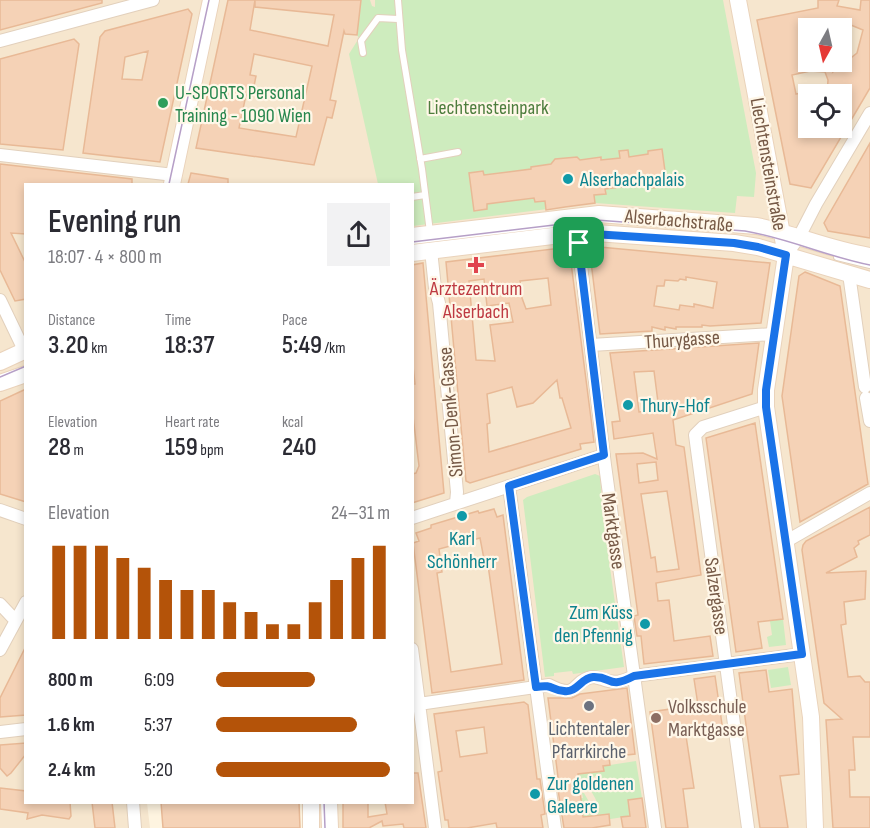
<!DOCTYPE html>
<meta charset="utf-8">
<style>
body{margin:0;font-family:"Sofia Sans Condensed",sans-serif;background:#f2f2f3;color:#2b2b33;height:100vh;display:flex;flex-direction:column;font-size:22px;white-space:nowrap}
*{box-sizing:border-box;margin:0}
p{font-size:20px;color:#7c7c81}
.icon{flex:none;width:33px;height:33px;fill:none;stroke:currentColor;stroke-width:2;stroke-linecap:round;stroke-linejoin:round}
.map{position:relative;flex:1;overflow:hidden}
.panel{position:absolute;left:24px;top:183px;width:390px;height:621px;display:flex;flex-direction:column;background:#fff;border-radius:0px;box-shadow:0 3px 9px #0003}
.panel>*{flex:none}
.needle{width:39px;rotate:188deg}
.buttons{position:absolute;left:798px;top:18px;display:grid;gap:12px}
.buttons a{display:grid;place-items:center;width:54px;height:54px;border-radius:0px;background:#fff;box-shadow:0 3px 9px #0003;font-size:30px}
.pin{position:absolute;display:grid;place-items:center;width:51px;height:51px;color:#fff;margin:-26px;border-radius:12px;box-shadow:0 3px 9px #0006}
.round{display:grid;place-items:center;flex:none;width:63px;height:63px;border-radius:0px;background:#f2f2f3}
.headline{display:flex;align-items:center;justify-content:space-between;height:102px;padding:0 24px}
h1{font-size:33px;font-weight:600;line-height:45px}
.stats{display:grid;grid-template-columns:repeat(3,1fr);gap:9px;height:102px;padding:6px 24px}
.stats div{display:grid;align-content:center}
.stats b{font-size:26px;font-weight:600}
.stats small{font-size:16px;font-weight:400}
.stats p{font-size:16px}
.chart{height:168px;padding:12px 24px}
.chart p{display:flex;justify-content:space-between}
.chart svg{width:100%;height:108px;margin-top:6px;stroke:#b45309;stroke-width:6}
ul{padding:0 24px;list-style:none;font-size:20px}
li{display:grid;grid-template-columns:96px 72px 1fr;align-items:center;height:45px}
li i{height:15px;border-radius:8px;background:#b45309}
.map>svg:first-child{display:block}
.residential{fill:#f6e6ce;fill-rule:evenodd}
.green{fill:#ceecbe}
.building{fill:#f5d2b6;stroke:#e8b996;stroke-width:1.5;fill-rule:evenodd}
.lines{fill:none;stroke-linecap:round;stroke-linejoin:round}
.lane-casing{stroke:#e2d0bc;stroke-width:8}
.street-casing{stroke:#e2d0bc;stroke-width:14}
.secondary-casing{stroke:#ead3bb;stroke-width:18}
.lane{stroke:#fff;stroke-width:6}
.street{stroke:#fff;stroke-width:12}
.secondary{stroke:#fff;stroke-width:16}
.tram{stroke:#b69fc7;stroke-width:1.5}
.route-casing{stroke:#fff;stroke-width:12}
.route{stroke:#1a73e8;stroke-width:8}
.leisure-dot{fill:#2e9e5b;stroke:#fff7e8;stroke-width:2}
.culture-dot{fill:#0f9aa8;stroke:#fff7e8;stroke-width:2}
.health-dot{fill:#e0444e;stroke:#fff7e8;stroke-width:2}
.worship-dot{fill:#6b7280;stroke:#fff7e8;stroke-width:2}
.education-dot{fill:#8d6e63;stroke:#fff7e8;stroke-width:2}
.labels{text-anchor:middle;stroke-width:4.5;stroke-linejoin:round;paint-order:stroke}
.leisure-label{font-size:20px;fill:#27864d;stroke:#fff7e8;text-anchor:start}
.park-label{font-size:20px;fill:#4d7d3d;stroke:#fff7e8}
.street-label{font-size:20px;fill:#765946;stroke:#fff7e8}
.culture-label{font-size:20px;fill:#0d838f;stroke:#fff7e8;text-anchor:start}
.health-label{font-size:20px;fill:#be3a42;stroke:#fff7e8}
.education-label{font-size:20px;fill:#785e54;stroke:#fff7e8;text-anchor:start}
.worship-label{font-size:20px;fill:#5b616d;stroke:#fff7e8}
</style>
<div class="map">
<svg width="870" height="828" viewBox="0 0 870 828">
<rect width="100%" height="100%" fill="#fef4e0"/>
<path class="residential" d="M0 0H870V828H302V803L412 802V184H26V802L147 803 150 828H0ZM808 28H842V62H808ZM808 94H842V128H808Z"/>
<path class="green" d="M361 0H370L372 6 375 7V0H723L756 173 754 197 737 196 735 213 595 203 413 226 412 184H378L349 54 359 38 357 35Z
M595 474 600 476 603 518 624 667 573 674 572 671 554 673V676L545 677 523 500 527 497Z
M783 619 786 645 769 647 767 637 772 635 770 621Z
M788 667 791 685 771 688 768 670Z
M636 761 642 798 630 816 604 820 583 817 581 798H583L582 793H584L588 800 587 810 594 811C601 802 593 797 590 788L593 781 598 777 597 775 589 781 588 789 580 791 578 774 597 767Z"/>
<path class="building" d="M0 0H102V3L0 30Z
M228 0H255L250 30 328 46 334 15 255 7V0H361L357 35 345 34 344 31 330 100 336 101 332 118 327 117 314 165 196 148ZM254 54 312 66 296 137 239 128 246 95 252 96 256 76 250 75Z
M818 0H839L837 6 860 10 861 0H870V88L811 188 790 184 757 20 818 8ZM846 23 863 30 857 53 833 72 836 62H808V28H845ZM810 71 825 72 828 80 827 94H842V128H808V97L801 99V93L796 94 792 75Z
M188 9 192 14 160 162 83 153 100 37 105 31ZM148 51 142 80 122 79 125 57Z
M74 39 79 44 63 150 0 144V59Z
M870 143V238L828 231 824 223Z
M662 149 667 186 653 188 652 183 605 189 606 194 594 195 595 203 565 207 546 210 545 201 535 202 534 198 487 204V209L474 211 469 173 483 171 484 175 531 169V167L551 164 555 159 577 157 580 160 601 157V160L620 158 619 151 628 150 629 157 648 154V151Z
M0 164 132 179V184H26V234L11 233 26 264V299L15 301 0 270Z
M191 173 228 179V184H188Z
M589 246 770 263 761 323 710 326 702 325V327H676V329L665 327V330L652 327V331L600 334ZM686 277 717 282 713 308 694 304V307L680 305 679 310 654 306 657 286H664L665 280 678 281 680 279 686 280Z
M569 247 594 442 580 444 581 449 470 483 466 481 446 262ZM548 278 551 305 526 309 522 298 520 281ZM484 279 487 306 509 303 513 322 490 325 495 361 476 360 469 281ZM557 380 560 398H562L571 428 489 452 487 424 490 423 487 394 512 387 517 407 533 403Z
M423 263 444 493 412 503V474L416 473 419 466 412 408V384H415L412 357V265Z
M805 272 840 286 868 484 800 522 782 396 799 276Z
M759 343 752 394 673 420 676 445 684 447 701 575 656 583 658 601 669 600 674 641 710 636 713 656 644 664 641 636H637L634 616 638 615 616 454 643 453 657 459 653 433 614 439 612 422 620 421 610 353ZM654 371 659 410 639 412 634 372ZM656 462 658 480 639 483 637 464ZM667 491 679 569 657 572 655 557 651 558 641 494Z
M26 389V502L0 494V401Z
M755 423 783 619 758 622 762 648 736 652 706 438Z
M870 507V535L858 541 859 544 854 548 857 557 826 573 866 571 865 599 844 602 846 624 841 625 848 677 860 676 865 682H870V737H853L855 770H849L850 797H870V828H833L826 720 842 719 824 703 802 550 803 545 806 541Z
M494 509 497 517 503 515 524 680 432 693 413 543 419 541 416 533 431 528V525L478 511 479 513ZM480 538 484 559 487 558 502 664 451 672 437 573 442 572 439 549Z
M26 646V715L0 717V698Z
M766 670 769 692 792 689 799 774 780 776 788 828H760L739 673Z
M715 676 723 731 686 736 694 788 683 789 688 828H666L650 712 698 705 694 679Z
M627 688 635 754 609 757 610 765 603 766 604 771 578 774 583 817 609 814 610 825 592 828H564L556 777H558L548 698H572L580 694Z
M524 702 528 705 537 779H540L545 814 541 815 543 828H497L496 823 467 828H449L448 820H445L438 772 442 771 434 714ZM484 727 487 753 460 757 456 731Z
M26 743V754L11 773 7 776 0 768V745Z
M412 773H418L426 828H404L403 824 383 826 382 821 369 828H343V802H368V817L387 814 385 802H412Z
M0 788 26 791V802H70L71 816 69 819 42 815 27 819 28 813 0 809Z
M642 798 646 828H623L621 817 630 816 628 800Z
M92 802H112L115 828H95Z
M161 802H299L300 828H163Z"/>
<g class="lines">
<defs>
<path id="lane" d="M398 0 402 50 422 169 430 232
M363 53 361 41 378 18 398 19
M420 159 458 152
M412 197 425 195
M837 257 870 265"/>
<path id="street" d="M0 41 153 0
M0 155 174 175
M577 233 605 465 655 828
M431 250 435 288 439 303 457 492 456 503
M786 255 799 237 816 204 870 113
M849 274 865 387
M0 300 24 350
M591 345 773 334
M866 398 870 421
M509 486 555 828
M0 510 26 519
M412 518 604 455
M785 542 870 493
M0 604 15 620
M412 649 435 828
M0 650 26 602
M412 705 549 685C580 701 571 680 592 677 596 677 598 678 602 679 615 684 621 682 634 676L802 654
M0 732 26 729
M133 802 135 828
M748 828 695 435 703 427 766 407"/>
<path id="secondary" d="M738 0 786 255 766 390V407L811 717 815 828
M172 184 211 0
M412 236 599 214 757 226C795 234 831 250 870 256
M412 253 577 233H596L734 243 758 247 870 280
M0 362 26 350
M0 383 26 374
M329 802 330 828
M311 828V802"/>
</defs>
<use href="#lane" class="lane-casing"/>
<use href="#street" class="street-casing"/>
<use href="#secondary" class="secondary-casing"/>
<use href="#lane" class="lane"/>
<use href="#street" class="street"/>
<use href="#secondary" class="secondary"/>
<path class="tram" d="M169 184 209 0
M412 242 596 220 745 231C788 238 828 257 870 265
M0 377 26 366
M324 802 325 828"/>
</g>
<g class="lines">
<defs>
<path id="route" d="M577 233 734 243 758 247 786 255 766 390V407L802 654 634 676C607 690 613 676 593 677 581 678 577 693 564 691 550 690 554 684 536 687L509 486 604 455Z"/>
</defs>
<use href="#route" class="route-casing"/>
<use href="#route" class="route"/>
</g>
<circle class="leisure-dot" cx="163" cy="103" r="6"/>
<g class="culture-dot">
<circle cx="568" cy="179" r="6"/>
<circle cx="628" cy="405" r="6"/>
<circle cx="462" cy="516" r="6"/>
<circle cx="645" cy="624" r="6"/>
<circle cx="535" cy="794" r="6"/>
</g>
<path class="health-dot" d="M473 256h6v6h6v6h-6v6h-6v-6h-6v-6h6z"/>
<circle class="worship-dot" cx="589" cy="706" r="6"/>
<circle class="education-dot" cx="656" cy="718" r="6"/>
<g class="labels">
<g class="leisure-label">
<text x="175" y="99">U-SPORTS Personal<tspan x="175" dy="23">Training - 1090 Wien</tspan></text>
</g>
<g class="park-label">
<text x="488" y="114">Liechtensteinpark</text>
</g>
<g class="street-label">
<text transform="translate(769 164) rotate(80)" y="7">Liechtensteinstraße</text>
<text transform="translate(679 220) rotate(5)" y="7">Alserbachstraße</text>
<text transform="translate(682 339) rotate(-4)" y="7">Thurygasse</text>
<text transform="translate(450 412) rotate(-95)" y="7">Simon-Denk-Gasse</text>
<text transform="translate(614 531) rotate(82)" y="7">Marktgasse</text>
<text transform="translate(717 596) rotate(82)" y="7">Salzergasse</text>
</g>
<g class="culture-label">
<text x="580" y="186">Alserbachpalais</text>
<text x="640" y="412">Thury-Hof</text>
<text x="462" y="545" text-anchor="middle">Karl<tspan x="462" dy="23">Schönherr</tspan></text>
<text x="633" y="619" text-anchor="end">Zum Küss<tspan x="633" dy="23">den Pfennig</tspan></text>
<text x="547" y="790">Zur goldenen<tspan x="547" dy="23">Galeere</tspan></text>
</g>
<g class="health-label">
<text x="476" y="295">Ärztezentrum<tspan x="476" dy="23">Alserbach</tspan></text>
</g>
<g class="education-label">
<text x="668" y="713">Volksschule<tspan x="668" dy="23">Marktgasse</tspan></text>
</g>
<g class="worship-label">
<text x="589" y="735">Lichtentaler<tspan x="589" dy="23">Pfarrkirche</tspan></text>
</g>
</g>
</svg>
<div class="buttons">
<a><svg class="needle" viewBox="-14 -14 28 28"><path d="M0-13l5 13h-10z" fill="#e53935"/><path d="M0 13l5-13h-10z" fill="#7c7c81"/></svg></a>
<a><svg class="icon" aria-label="locate" viewBox="0 0 24 24"><circle cx="12" cy="12" r="6"/><path d="M12 2v4M12 18v4M2 12h4M18 12h4"/></svg></a>
</div>
<div class="pin" style="left:579px;top:243px;background:#1e9e55"><svg class="icon" aria-label="arrive" viewBox="0 0 24 24"><path d="M6 21V4h12l-3 4 3 4H6"/></svg></div>
<section class="panel">
<div class="headline"><div><h1>Evening run</h1><p>18:07 · 4 × 800 m</p></div><a class="round"><svg class="icon" aria-label="share" viewBox="0 0 24 24"><path d="M12 15V3M7 8l5-5 5 5M5 13v7h14v-7"/></svg></a></div>
<div class="stats">
<div><p>Distance</p><b>3.20<small> km</small></b></div>
<div><p>Time</p><b>18:37</b></div>
<div><p>Pace</p><b>5:49<small> /km</small></b></div>
</div>
<div class="stats">
<div><p>Elevation</p><b>28<small> m</small></b></div>
<div><p>Heart rate</p><b>159<small> bpm</small></b></div>
<div><p>kcal</p><b>240</b></div>
</div>
<div class="chart"><p><span>Elevation</span>24–31 m</p>
<svg viewBox="0 0 160 44" preserveAspectRatio="none"><path d="M5 44V6M15 44V6M25 44V6M35 44V11M45 44V15M55 44V20M65 44V24M75 44V24M85 44V29M95 44V33M105 44V38M115 44V38M125 44V29M135 44V20M145 44V11M155 44V6"/></svg>
</div>
<ul>
<li><b>800 m</b>6:09<i style="width:57%"></i></li>
<li><b>1.6 km</b>5:37<i style="width:81%"></i></li>
<li><b>2.4 km</b>5:20<i style="width:100%"></i></li>
</ul>
</section>
</div>
